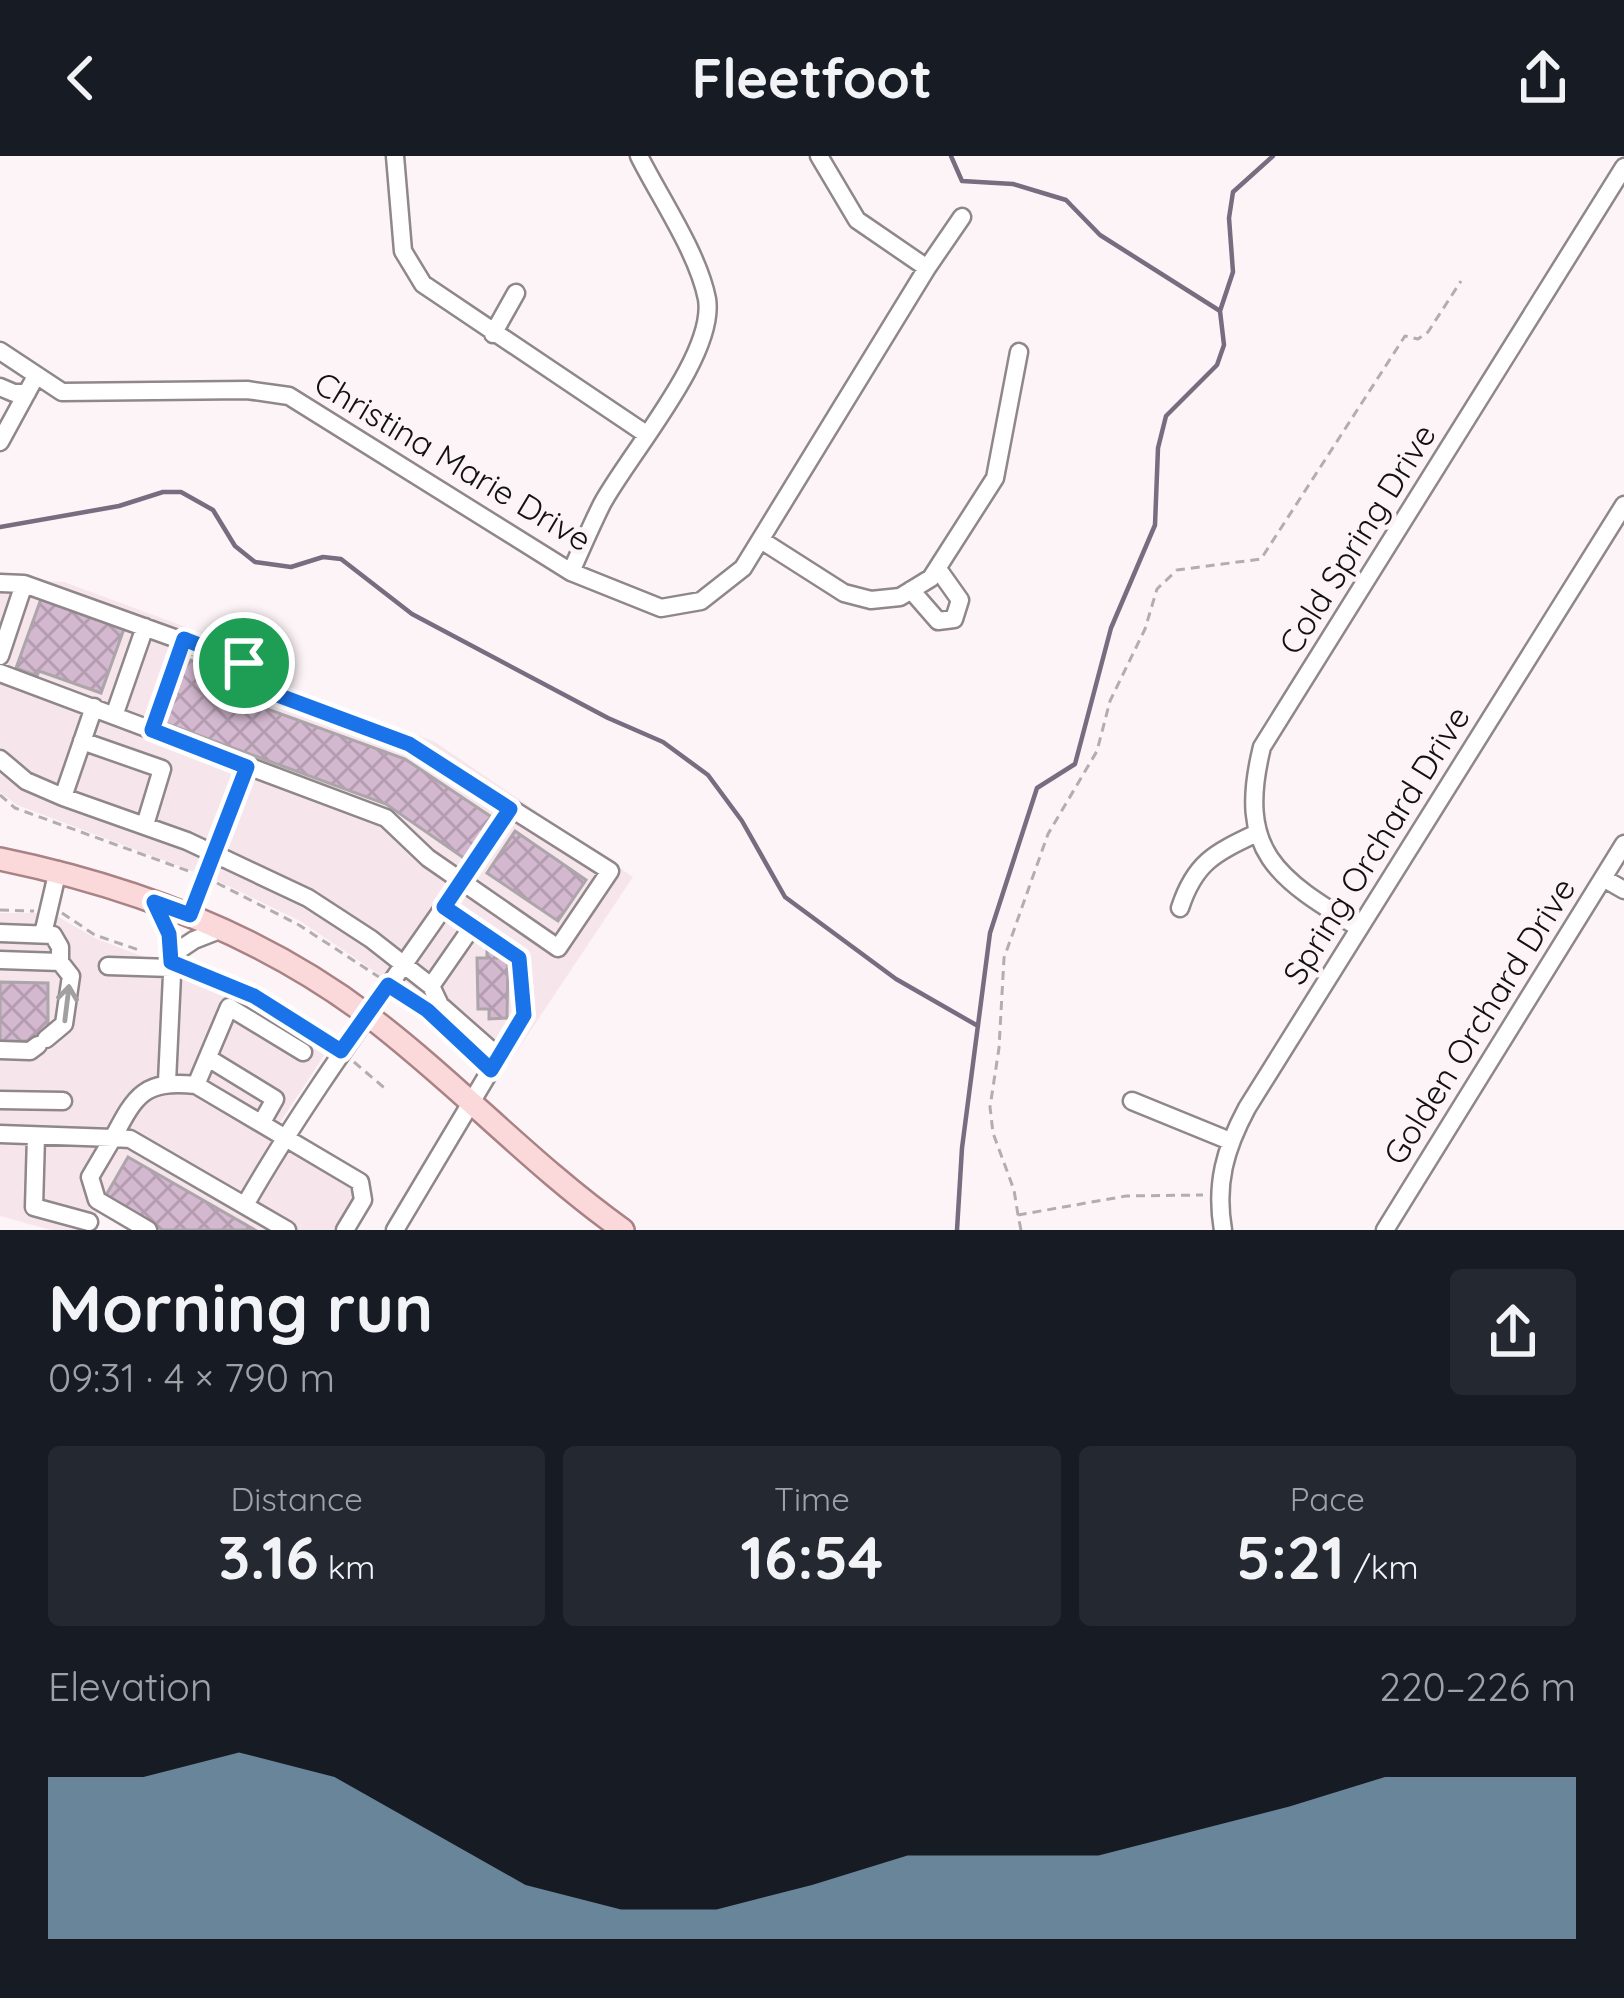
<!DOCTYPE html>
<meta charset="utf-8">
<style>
body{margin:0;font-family:Quicksand,sans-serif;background:#242831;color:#f1f3f6;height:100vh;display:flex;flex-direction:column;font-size:45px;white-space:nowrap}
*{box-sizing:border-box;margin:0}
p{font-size:39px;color:#9ea1a6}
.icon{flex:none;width:66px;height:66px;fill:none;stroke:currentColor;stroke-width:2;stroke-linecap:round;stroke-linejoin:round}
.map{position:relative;height:1074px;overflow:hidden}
.side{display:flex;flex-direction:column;background:#171b24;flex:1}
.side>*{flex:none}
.pin{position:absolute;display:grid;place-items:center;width:102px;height:102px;color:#fff;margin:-51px;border:6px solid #fff;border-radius:50%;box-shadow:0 3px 12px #0007}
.round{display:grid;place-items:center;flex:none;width:126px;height:126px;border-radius:12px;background:#242831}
.headline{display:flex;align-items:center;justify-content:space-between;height:204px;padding:0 48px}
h1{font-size:66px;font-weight:700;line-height:90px}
.metrics{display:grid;grid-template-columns:repeat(3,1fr);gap:18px;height:204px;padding:12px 48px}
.metrics div{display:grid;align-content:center;border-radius:12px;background:#242831;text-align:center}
.metrics b{font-size:60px;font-weight:700}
.metrics small{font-size:33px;font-weight:400}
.metrics p{font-size:33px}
.chart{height:336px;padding:24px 48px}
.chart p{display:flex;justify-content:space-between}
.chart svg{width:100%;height:216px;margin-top:12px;fill:#8db3cb;opacity:.7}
header{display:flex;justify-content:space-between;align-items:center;height:156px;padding:0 48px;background:#171b24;font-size:54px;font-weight:700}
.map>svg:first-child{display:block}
.built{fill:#f6e6ec}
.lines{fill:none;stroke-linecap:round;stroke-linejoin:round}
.stream{stroke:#776c80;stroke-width:4.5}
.building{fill:url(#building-cross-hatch);stroke:#aca5aa;stroke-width:3}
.minor-casing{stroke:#8f878a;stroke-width:21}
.major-casing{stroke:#a88285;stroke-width:26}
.path{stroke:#b4adaf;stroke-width:3;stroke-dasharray:9 6;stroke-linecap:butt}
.minor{stroke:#fff;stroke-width:16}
.major{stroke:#fbd9db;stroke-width:21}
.oneway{stroke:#a19fa0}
.route-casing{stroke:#fff;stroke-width:24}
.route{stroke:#1a73e8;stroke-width:15}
.labels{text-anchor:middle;stroke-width:10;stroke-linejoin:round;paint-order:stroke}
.street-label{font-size:33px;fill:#131012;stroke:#fdf4f7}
</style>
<header><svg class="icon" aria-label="back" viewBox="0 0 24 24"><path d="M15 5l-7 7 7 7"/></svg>Fleetfoot<svg class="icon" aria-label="share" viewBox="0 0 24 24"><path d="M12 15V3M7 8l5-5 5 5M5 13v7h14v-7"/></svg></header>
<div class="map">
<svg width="1624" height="1074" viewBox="0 0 1624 1074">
<defs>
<pattern id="building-cross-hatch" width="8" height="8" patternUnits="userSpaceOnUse" patternTransform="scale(3)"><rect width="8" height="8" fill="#d3b8cf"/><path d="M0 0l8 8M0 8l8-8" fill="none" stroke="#b49db1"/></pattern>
</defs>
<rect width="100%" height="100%" fill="#fdf4f7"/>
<path class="built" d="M0 421 64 426 240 491 257 514 293 532 435 586 633 721 503 916 429 852 300 765 216 724 17 649 0 636Z
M0 757H51L97 783 246 840 329 892 279 968 367 1022 373 1040 353 1074H131L98 1055 92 1074H51L0 1060Z"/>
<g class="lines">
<path class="stream" d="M951 0 962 25 1013 28 1066 44 1100 79 1220 155
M0 371 119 350 163 336H181L213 354 235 390 255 406 291 411 323 401 341 403 412 458 608 562 663 586 708 619 742 665 785 741 896 823 978 870
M957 1074 962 992 990 777 1037 632 1075 608 1111 472 1155 369 1158 292 1166 260 1217 209 1224 189 1220 155 1233 116 1229 62 1233 36 1273 0"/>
</g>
<path class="building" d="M41 443 124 473 101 537 39 515 37 520 16 512Z
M187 503 233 520 226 538 405 603 496 664 468 705 386 648 165 567Z
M515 675 586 724 558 765 487 717Z
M487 792H497V802L508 801 507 862 489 863V853H478L477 802H487Z
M0 826 48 827V870L40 878 48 885H0Z
M128 1001 255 1074H163L105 1041Z"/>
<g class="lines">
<defs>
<path id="minor" d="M395 0 403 95 423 128 646 278
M819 0 857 64 927 112
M493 178 516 137
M0 195 62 236 247 234 289 240 571 416 661 452 701 445 743 412 927 112 962 61
M0 231 14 237H27
M0 286 36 220
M761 384 844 437 871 444 900 441 931 422 995 322 1019 196
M571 416C581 393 591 370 602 348 629 298 716 199 707 143 698 97 660 42 639 0
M0 427 24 428 244 507 257 531 409 588 610 715 558 792 428 702 386 662 0 517
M911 434 938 465 954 463 960 444 938 413
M0 500 24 428
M115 557 145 471
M152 574 184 483
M82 585 162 613 145 669
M0 603 26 625 63 641 94 551
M63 641 187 685 308 742 371 783 431 830 440 849 499 901
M1603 722 1624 734
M154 746 169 778 173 798 167 926
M1180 752C1195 706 1215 697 1257 677
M191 759 247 611
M1359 772C1277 722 1236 696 1262 591L1624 11
M0 777 53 779 60 791V806L0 804
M43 778 58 714
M173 798 194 784 222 773
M108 810 171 812
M431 830 472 771 444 751
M46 883 64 868 71 820 60 806
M0 894 30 895 38 889
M208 902 275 943 262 966
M196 929 229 851 303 896
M0 944 63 945
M1132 945 1230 985
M0 978 113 982 90 1021 97 1044 148 1074
M36 980 34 1051 89 1066
M245 1049C324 911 424 787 510 653
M287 1074 130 983 113 982C136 938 144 924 196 929L360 1026 363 1044 345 1074
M395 1074 524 858 519 802 472 771
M1223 1074C1215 1028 1225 993 1247 952L1624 349
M1385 1074 1624 688"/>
<path id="major" d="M0 703C131 730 262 779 370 861 458 928 533 1010 623 1074"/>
</defs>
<use href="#minor" class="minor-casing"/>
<use href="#major" class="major-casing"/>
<path class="path" d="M0 639 15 652 191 716
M217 727 299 769 379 821
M0 754 34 755
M62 757 95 779 139 794
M187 813 254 840 331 890
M401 838 424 852
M354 906 388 935
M1018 1059 1014 1034 993 977 990 951 999 892 1004 802 1048 678 1097 595 1110 545 1145 473 1157 433 1177 414 1261 403 1405 180 1418 183 1428 176 1461 125
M1021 1074 1018 1059 1126 1040 1203 1039"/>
<use href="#minor" class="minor"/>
<use href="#major" class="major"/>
</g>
<defs><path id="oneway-shaft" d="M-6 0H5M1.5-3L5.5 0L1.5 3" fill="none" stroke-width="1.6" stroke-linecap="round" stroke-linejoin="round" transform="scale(3)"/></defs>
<use class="oneway" href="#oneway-shaft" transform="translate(67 847) rotate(-83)"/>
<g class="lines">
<defs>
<path id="route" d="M184 483 244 507 256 531 409 588 510 653 444 751 519 802 524 859 491 914 427 854 388 829 341 895 254 840 171 806 169 778 154 746 190 759 247 611 152 574Z"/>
</defs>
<use href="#route" class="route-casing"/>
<use href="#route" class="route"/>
</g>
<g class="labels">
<g class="street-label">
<text transform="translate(453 305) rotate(31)" y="12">Christina Marie Drive</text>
<text transform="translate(1357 383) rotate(-58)" y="12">Cold Spring Drive</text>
<text transform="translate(1376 689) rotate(-58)" y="12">Spring Orchard Drive</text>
<text transform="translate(1479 865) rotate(-58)" y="12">Golden Orchard Drive</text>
</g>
</g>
</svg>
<div class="pin" style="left:244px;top:507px;background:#1e9e55"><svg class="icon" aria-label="arrive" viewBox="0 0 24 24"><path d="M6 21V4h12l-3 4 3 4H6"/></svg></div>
</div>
<section class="side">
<div class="headline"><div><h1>Morning run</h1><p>09:31 · 4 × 790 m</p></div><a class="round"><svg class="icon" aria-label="share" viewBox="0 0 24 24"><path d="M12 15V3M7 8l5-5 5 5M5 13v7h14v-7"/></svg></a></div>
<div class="metrics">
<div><p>Distance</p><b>3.16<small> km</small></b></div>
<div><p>Time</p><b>16:54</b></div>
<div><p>Pace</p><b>5:21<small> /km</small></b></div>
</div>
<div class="chart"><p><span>Elevation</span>220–226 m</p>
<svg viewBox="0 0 160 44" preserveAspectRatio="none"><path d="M0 44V11L10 11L20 6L30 11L40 22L50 33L60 38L70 38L80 33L90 27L100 27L110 27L120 22L130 17L140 11L150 11L160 11V44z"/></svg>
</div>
</section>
